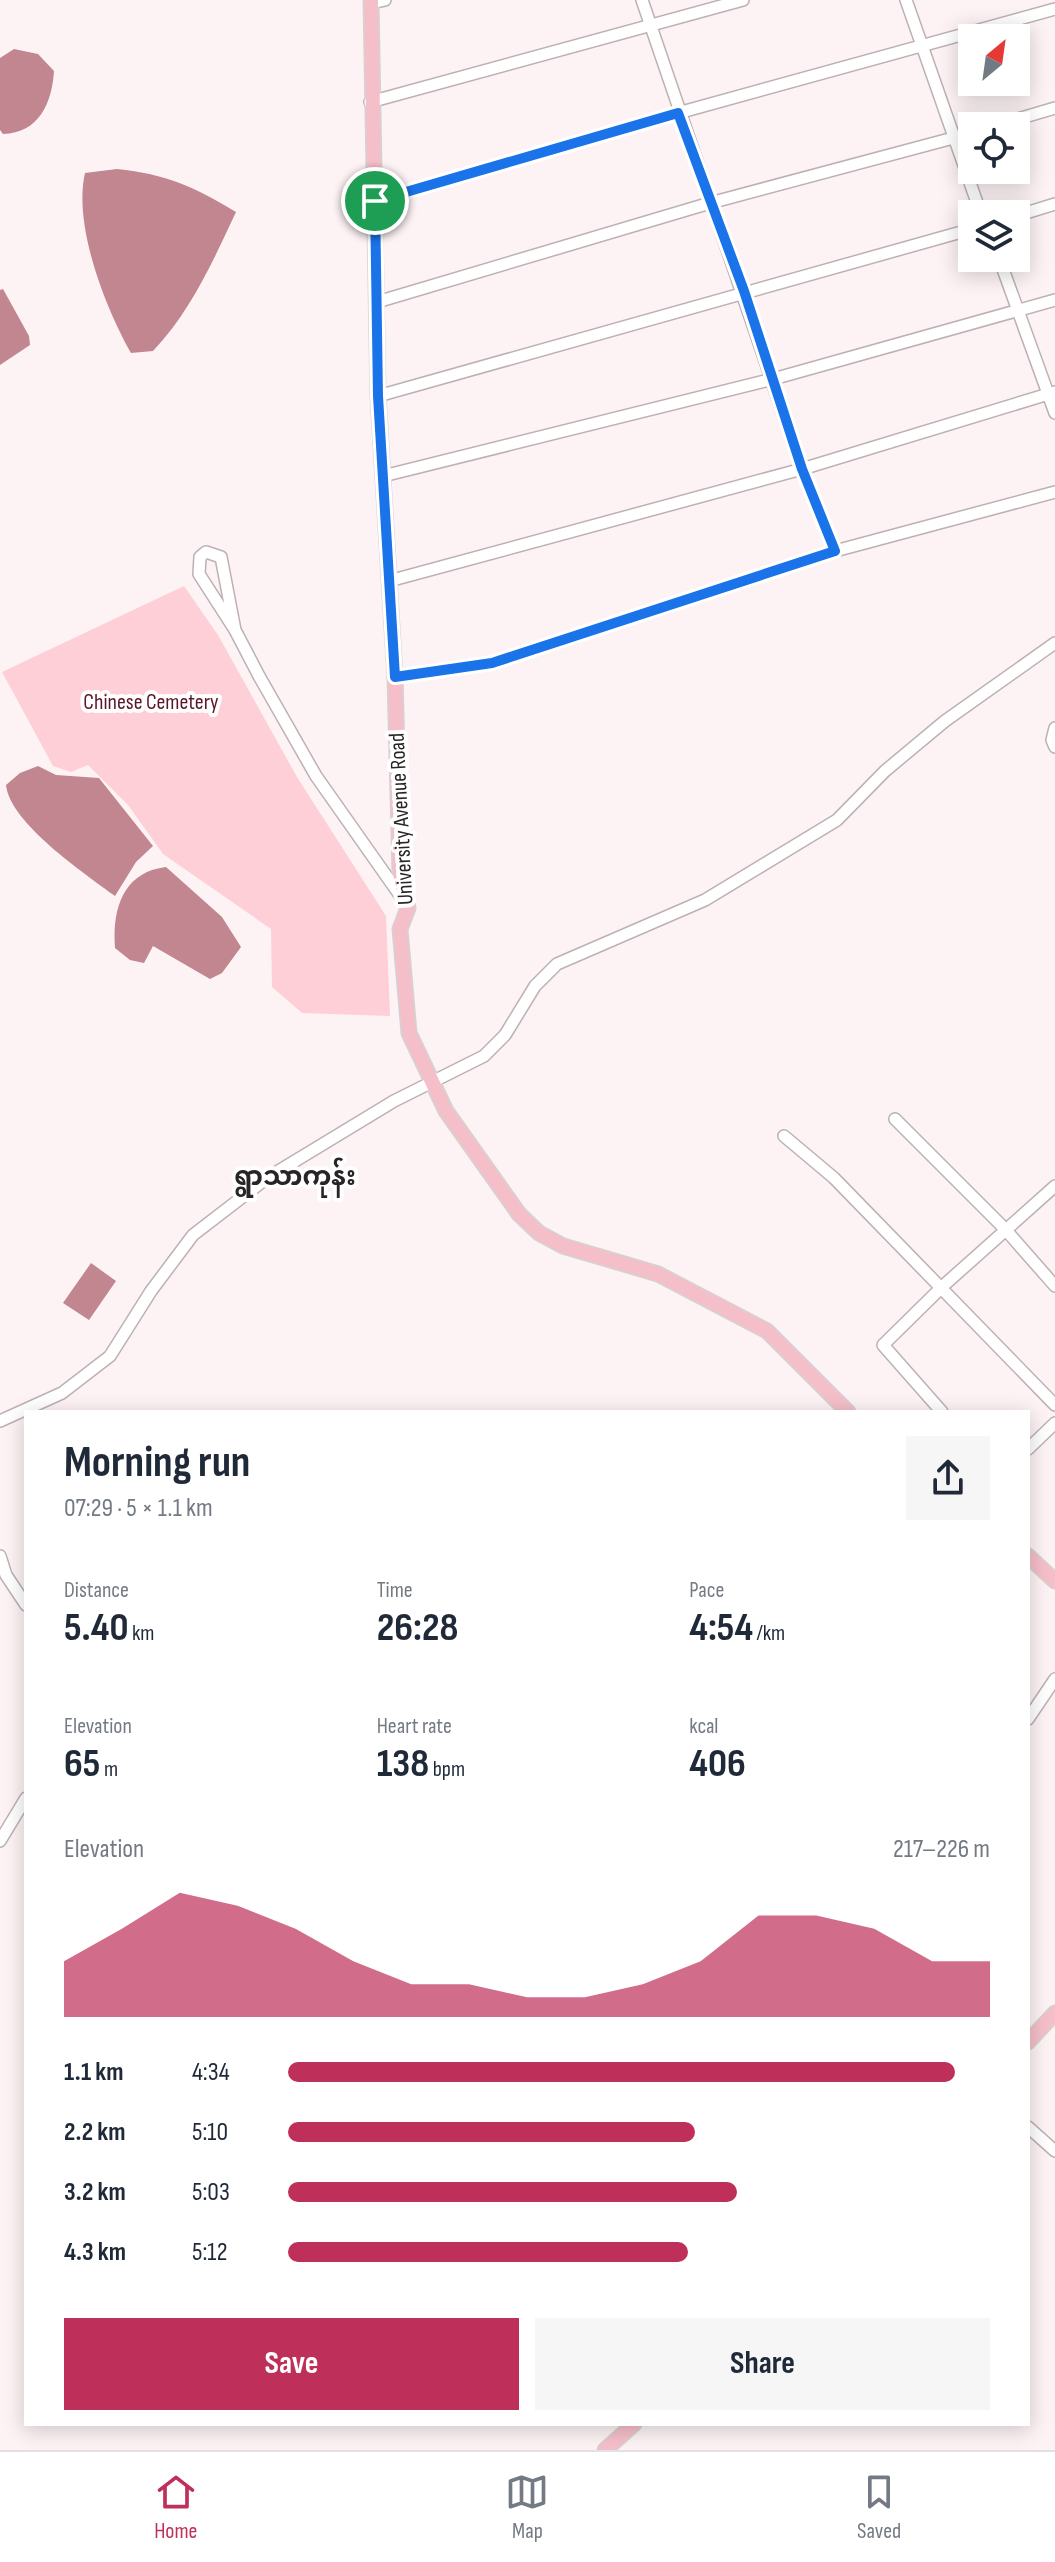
<!DOCTYPE html>
<meta charset="utf-8">
<style>
body{margin:0;font-family:"Sofia Sans Condensed","Noto Sans Myanmar",sans-serif;background:#f6f6f7;color:#1f2937;height:100vh;display:flex;flex-direction:column;font-size:30px;white-space:nowrap}
*{box-sizing:border-box;margin:0}
p{font-size:26px;color:#747a83}
.icon{flex:none;width:44px;height:44px;fill:none;stroke:currentColor;stroke-width:2;stroke-linecap:round;stroke-linejoin:round}
.map{position:relative;flex:1;overflow:hidden}
.details{position:absolute;left:24px;top:1410px;width:1006px;height:1016px;display:flex;flex-direction:column;background:#fff;border-radius:0px;box-shadow:0 4px 20px #0003}
.details>*{flex:none}
.needle{width:52px;rotate:29deg}
.fabs{position:absolute;left:958px;top:24px;display:grid;gap:16px}
.fabs a{display:grid;place-items:center;width:72px;height:72px;border-radius:0px;background:#fff;box-shadow:0 4px 20px #0003;font-size:40px}
.pin{position:absolute;display:grid;place-items:center;width:68px;height:68px;color:#fff;margin:-34px;border:4px solid #fff;border-radius:50%;box-shadow:0 2px 8px #0007}
.round{display:grid;place-items:center;flex:none;width:84px;height:84px;border-radius:0px;background:#f6f6f7}
.summary{display:flex;align-items:center;justify-content:space-between;height:136px;padding:0 40px}
h1{font-size:44px;font-weight:700;line-height:60px}
.stats{display:grid;grid-template-columns:repeat(3,1fr);gap:12px;height:136px;padding:8px 40px}
.stats div{display:grid;align-content:center}
.stats b{font-size:40px;font-weight:700}
.stats small{font-size:22px;font-weight:400}
.stats p{font-size:22px}
.chart{height:224px;padding:16px 40px}
.chart p{display:flex;justify-content:space-between}
.chart svg{width:100%;height:144px;margin-top:8px;fill:#be2f59;opacity:.7}
.action{display:flex;gap:16px;margin-top:auto;padding:16px 40px}
.action a{flex:1;height:92px;border-radius:0px;background:#be2f59;color:#fff;font-size:32px;font-weight:700;line-height:92px;text-align:center}
.action a+a{background:#f6f6f7;color:#1f2937}
ul{padding:0 40px;list-style:none;font-size:26px}
li{display:grid;grid-template-columns:128px 96px 1fr;align-items:center;height:60px}
li i{height:20px;border-radius:10px;background:#be2f59}
.tab-bar{display:flex;justify-content:space-around;align-items:center;height:112px;border-top:2px solid #e0e1e3;background:#fff;font-size:22px;color:#747a83}
.tab-bar a{display:grid;justify-items:center;gap:4px}
.tab-bar .current{color:#be2f59}
.map>svg:first-child{display:block}
.green{fill:#fecfd6}
.water{fill:#c18690}
.lines{fill:none;stroke-linecap:round;stroke-linejoin:round}
.minor-casing{stroke:#bdb1b3;stroke-width:14}
.major-casing{stroke:#d4d3d3;stroke-width:17}
.minor{stroke:#fff;stroke-width:11}
.major{stroke:#f5bfc9;stroke-width:14}
.route-casing{stroke:#fff;stroke-width:16}
.route{stroke:#1a73e8;stroke-width:10}
.labels{text-anchor:middle;stroke-width:8;stroke-linejoin:round;paint-order:stroke}
.park-label{font-size:22px;fill:#5c162a;stroke:#fff}
.street-label{font-size:22px;fill:#292425;stroke:#fff}
.quarter-label{font-size:26px;font-weight:bold;fill:#292425;stroke:#fff}
</style>
<div class="map">
<svg width="1055" height="2450" viewBox="0 0 1055 2450">
<rect width="100%" height="100%" fill="#fdf3f4"/>
<path class="green" d="M184 586 218 635 297 777 386 916 390 1016 302 1013 272 987 271 929 163 854 128 805 88 765 71 772 53 766 2 672Z"/>
<path class="water" d="M14 49 38 54 54 71C52 103 39 133 3 134L0 130V58Z
M117 169C166 174 195 187 236 212 213 261 191 311 153 351L131 353C105 307 73 225 85 173Z
M3 289 29 336 30 345 0 365V290Z
M38 766 56 775 99 778 153 846 136 862 115 896C84 873 10 823 6 785L20 773Z
M166 867 222 917 241 947 222 973 210 979 153 946 144 963 130 960 115 948C112 909 123 872 166 867Z
M91 1263 116 1281 89 1320 63 1303Z"/>
<g class="lines">
<defs>
<path id="minor" d="M642 0 802 469 835 551
M906 0 981 214
M372 3 385 0
M370 102 743 0
M994 126 1055 108
M375 201 678 113 1055 9
M1016 216 1055 204
M999 258 1055 413
M377 302 710 203 972 133
M378 396 972 229
M383 476 773 379 1055 300
M389 581 802 469 1055 392
M235 630 199 574 200 557 206 552 221 557 235 630 259 676 316 776 404 901
M395 677 492 663 835 551 1055 492
M1055 728 1052 740 1055 747
M895 1119 1005 1229 1055 1286
M784 1136 834 1178 1055 1405
M942 1412 883 1345 943 1286 1055 1186
M0 1421 62 1393 110 1356 151 1291 193 1235 267 1178 394 1101 484 1056 505 1035 535 986 557 964 705 900 837 820 885 771 945 721 1055 643
M1028 1449 1055 1423
M0 1556 6 1575 26 1605
M1028 1719 1055 1679
M0 1841 26 1798
M1028 2127 1055 2151"/>
<path id="major" d="M371 0 378 396 395 677 400 873 408 908 400 929 409 1033 446 1111 519 1214 539 1233 563 1246 658 1274 767 1331 848 1412
M1028 1556 1055 1581
M1028 2042 1055 2013
M605 2450 634 2424"/>
</defs>
<use href="#minor" class="minor-casing"/>
<use href="#major" class="major-casing"/>
<use href="#minor" class="minor"/>
<use href="#major" class="major"/>
</g>
<g class="lines">
<defs>
<path id="route" d="M678 113 744 291 802 469 835 551 492 663 395 677 378 396 375 201Z"/>
</defs>
<use href="#route" class="route-casing"/>
<use href="#route" class="route"/>
</g>
<g class="labels">
<g class="park-label">
<text x="151" y="709">Chinese Cemetery</text>
</g>
<g class="street-label">
<text transform="translate(400 819) rotate(-93)" y="8">University Avenue Road</text>
</g>
<g class="quarter-label">
<text x="295" y="1185">ရွာသာကုန်း</text>
</g>
</g>
</svg>
<div class="fabs">
<a><svg class="needle" viewBox="-14 -14 28 28"><path d="M0-13l5 13h-10z" fill="#e53935"/><path d="M0 13l5-13h-10z" fill="#747a83"/></svg></a>
<a><svg class="icon" aria-label="locate" viewBox="0 0 24 24"><circle cx="12" cy="12" r="6"/><path d="M12 2v4M12 18v4M2 12h4M18 12h4"/></svg></a>
<a><svg class="icon" aria-label="layers" viewBox="0 0 24 24"><path d="M12 4l9 5-9 5-9-5zM3 14l9 5 9-5"/></svg></a>
</div>
<div class="pin" style="left:375px;top:201px;background:#1e9e55"><svg class="icon" aria-label="arrive" viewBox="0 0 24 24"><path d="M6 21V4h12l-3 4 3 4H6"/></svg></div>
<section class="details">
<div class="summary"><div><h1>Morning run</h1><p>07:29 · 5 × 1.1 km</p></div><a class="round"><svg class="icon" aria-label="share" viewBox="0 0 24 24"><path d="M12 15V3M7 8l5-5 5 5M5 13v7h14v-7"/></svg></a></div>
<div class="stats">
<div><p>Distance</p><b>5.40<small> km</small></b></div>
<div><p>Time</p><b>26:28</b></div>
<div><p>Pace</p><b>4:54<small> /km</small></b></div>
</div>
<div class="stats">
<div><p>Elevation</p><b>65<small> m</small></b></div>
<div><p>Heart rate</p><b>138<small> bpm</small></b></div>
<div><p>kcal</p><b>406</b></div>
</div>
<div class="chart"><p><span>Elevation</span>217–226 m</p>
<svg viewBox="0 0 160 44" preserveAspectRatio="none"><path d="M0 44V27L10 17L20 6L30 10L40 17L50 27L60 34L70 34L80 38L90 38L100 34L110 27L120 13L130 13L140 17L150 27L160 27V44z"/></svg>
</div>
<ul>
<li><b>1.1 km</b>4:34<i style="width:95%"></i></li>
<li><b>2.2 km</b>5:10<i style="width:58%"></i></li>
<li><b>3.2 km</b>5:03<i style="width:64%"></i></li>
<li><b>4.3 km</b>5:12<i style="width:57%"></i></li>
</ul>
<div class="action"><a>Save</a><a>Share</a></div>
</section>
</div>
<nav class="tab-bar">
<a class="current"><svg class="icon" aria-label="home" viewBox="0 0 24 24"><path d="M3 11l9-7 9 7M6 9v11h12V9"/></svg>Home</a>
<a><svg class="icon" aria-label="map" viewBox="0 0 24 24"><path d="M3 6l6-2 6 2 6-2v14l-6 2-6-2-6 2zM9 4v14M15 6v14"/></svg>Map</a>
<a><svg class="icon" aria-label="saved" viewBox="0 0 24 24"><path d="M7 4h10v16l-5-4-5 4z"/></svg>Saved</a>
</nav>
